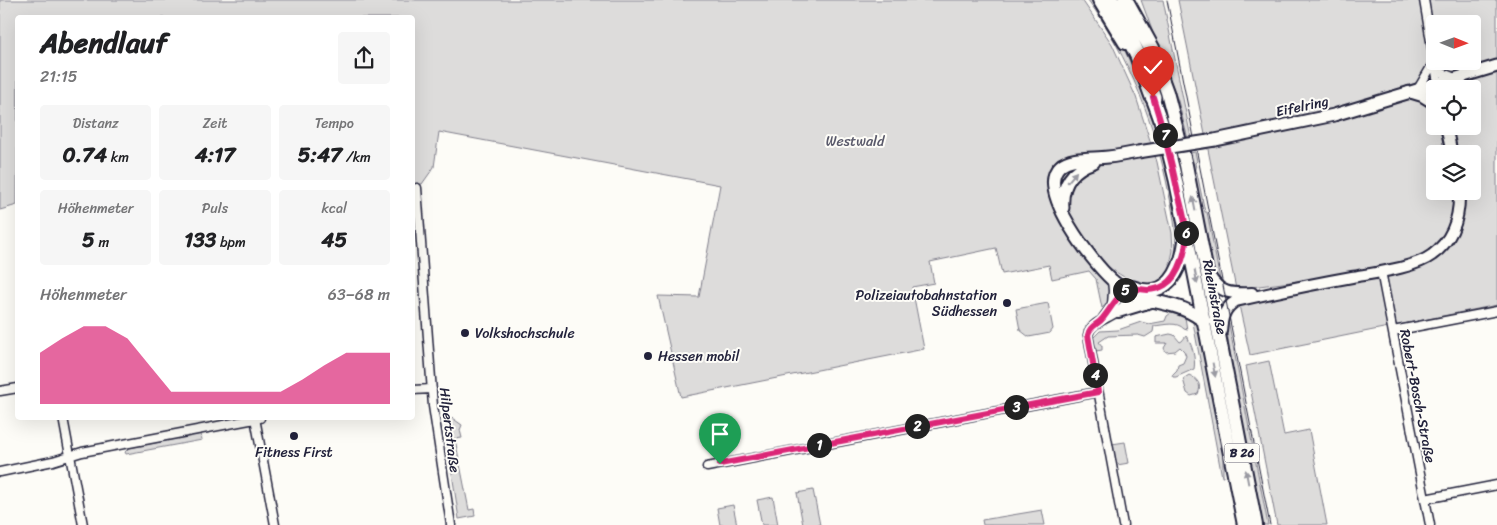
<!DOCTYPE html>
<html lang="de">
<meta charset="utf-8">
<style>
body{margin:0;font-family:Sriracha,sans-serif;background:#f6f6f6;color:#202124;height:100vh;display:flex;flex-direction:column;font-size:19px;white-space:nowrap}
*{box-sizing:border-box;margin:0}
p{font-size:16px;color:#757577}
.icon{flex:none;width:28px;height:28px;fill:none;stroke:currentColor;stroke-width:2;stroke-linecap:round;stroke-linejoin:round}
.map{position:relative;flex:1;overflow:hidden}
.details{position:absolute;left:15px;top:15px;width:400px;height:405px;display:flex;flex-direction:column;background:#fff;border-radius:5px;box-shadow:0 5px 20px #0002}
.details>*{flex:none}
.needle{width:32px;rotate:91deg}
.buttons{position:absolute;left:1426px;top:15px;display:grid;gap:10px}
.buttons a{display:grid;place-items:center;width:55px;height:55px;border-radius:5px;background:#fff;box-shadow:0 5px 20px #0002;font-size:25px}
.pin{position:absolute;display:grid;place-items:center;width:42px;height:42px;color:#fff;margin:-51px -21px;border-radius:50% 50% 50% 0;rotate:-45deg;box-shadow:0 0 5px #0007}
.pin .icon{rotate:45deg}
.km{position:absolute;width:25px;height:25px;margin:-12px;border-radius:50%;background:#222;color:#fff;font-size:14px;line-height:25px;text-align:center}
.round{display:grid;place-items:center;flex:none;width:52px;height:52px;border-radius:5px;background:#f6f6f6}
.overview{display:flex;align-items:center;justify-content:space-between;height:85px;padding:0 25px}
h1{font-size:28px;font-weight:800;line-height:38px}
.figures{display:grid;grid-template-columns:repeat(3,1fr);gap:8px;height:85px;padding:5px 25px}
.figures div{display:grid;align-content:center;border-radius:5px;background:#f6f6f6;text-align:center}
.figures b{font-size:21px;font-weight:800}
.figures small{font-size:14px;font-weight:400}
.figures p{font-size:14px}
.chart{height:140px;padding:10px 25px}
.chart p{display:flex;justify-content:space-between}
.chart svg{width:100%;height:90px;margin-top:5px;fill:#db2777;opacity:.7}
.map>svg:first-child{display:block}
.green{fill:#dddcdb;stroke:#807f8b;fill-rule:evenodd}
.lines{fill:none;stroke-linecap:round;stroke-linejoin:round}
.minor-casing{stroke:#22223b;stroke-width:11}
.tertiary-casing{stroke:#22223b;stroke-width:14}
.secondary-casing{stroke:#22223b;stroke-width:15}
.primary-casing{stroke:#22223b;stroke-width:16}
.motorway-casing{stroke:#22223b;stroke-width:19}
.minor{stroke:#fdfcf7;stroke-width:8}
.tertiary{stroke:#fdfcf7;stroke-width:10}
.secondary{stroke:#fdfcf7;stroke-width:11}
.primary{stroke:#fdfcf7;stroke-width:12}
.motorway{stroke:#fdfcf7;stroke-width:15}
.tram{stroke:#22223b;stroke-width:1}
.secondary-bridge-casing{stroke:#22223b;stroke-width:15;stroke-linecap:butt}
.secondary-bridge{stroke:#fdfcf7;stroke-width:11}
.oneway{fill:#9a9aa2}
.route-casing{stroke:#fff;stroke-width:10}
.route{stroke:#db2777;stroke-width:6}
.poi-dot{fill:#22223b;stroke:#fdfcf7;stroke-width:2}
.labels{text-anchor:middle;stroke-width:4;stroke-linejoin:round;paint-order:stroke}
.shield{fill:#fdfcf7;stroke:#646373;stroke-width:1}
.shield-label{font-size:12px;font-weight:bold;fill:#22223b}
.street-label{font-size:14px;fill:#22223b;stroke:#fdfcf7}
.park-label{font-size:14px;fill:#5a5a6b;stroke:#fdfcf7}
.poi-label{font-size:14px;fill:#22223b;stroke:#fdfcf7;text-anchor:start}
</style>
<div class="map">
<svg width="1497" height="525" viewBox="0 0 1497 525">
<rect width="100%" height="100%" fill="#fdfcf7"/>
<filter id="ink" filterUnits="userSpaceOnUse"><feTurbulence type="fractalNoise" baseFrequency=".02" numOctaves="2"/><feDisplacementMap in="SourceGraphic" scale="10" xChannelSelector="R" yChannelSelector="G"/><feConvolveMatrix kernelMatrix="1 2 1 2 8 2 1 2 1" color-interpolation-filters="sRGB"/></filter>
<g filter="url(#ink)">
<path class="green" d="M0 0H1082L1112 44 1136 97 1157 162 1172 233 1173 251 1170 264 1171 270C1169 273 1165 280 1161 282 1142 294 1113 270 1098 259 1103 273 1118 296 1102 308L1096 279 1089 271 1052 279 1049 265 1002 274 996 248 930 262 934 283 912 287 924 349 681 397 658 296 699 297 720 185 439 132 434 167 422 184 413 185 412 18H18L17 205 0 210Z
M1088 0H1095C1104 14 1113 28 1121 43 1146 93 1163 147 1172 202 1176 222 1182 243 1174 262 1178 239 1174 217 1169 194 1155 124 1130 58 1088 0Z
M1141 0H1163L1191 138 1188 139 1178 101Z
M1178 0H1497V305L1250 355 1239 305 1300 292 1298 281 1236 289ZM1435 24H1472V61H1435ZM1435 89H1472V126H1435ZM1435 154H1472V191H1435Z
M1195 152 1197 161 1195 163 1205 212H1207L1221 285 1214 275 1212 269 1190 153Z
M1048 303 1053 329 1050 333 1029 337 1020 330 1016 309Z
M1171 313 1185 317 1187 330 1184 329C1177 321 1164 325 1154 326L1153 332 1145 337 1138 335 1108 336 1099 342 1102 346V350L1096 351 1093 338 1100 331 1118 330 1141 322 1149 324 1165 321 1167 316Z
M1227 315 1268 525H1262L1233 375C1232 356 1225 333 1227 315Z
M1192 317 1199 326 1223 451V477H1222Z
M1170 334 1174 335 1180 342 1182 341 1186 336C1192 343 1196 359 1194 369L1176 377H1173L1172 375 1177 370 1178 365 1183 363 1186 356 1184 351 1180 347 1175 351 1166 352 1164 348 1167 343H1156V337Z
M1269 361 1284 435 1309 430 1327 525H1277L1246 366Z
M1189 375C1198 379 1202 385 1198 394L1191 396 1187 393 1183 379Z
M452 418 462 425 460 430 462 438 455 439 469 510 474 509 475 516 459 519 445 428Z
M201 434 202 440 126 454 125 452 129 448Z
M1125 442 1129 463 1117 465 1112 444Z
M813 490 820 525H803L797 493Z
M773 497 778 525H762L757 500Z
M733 505 737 525H720L717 508Z
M1042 510 1045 525H983L982 520Z"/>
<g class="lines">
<defs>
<path id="minor" d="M1424 0 1438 83
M1435 63 1443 73 1455 78
M1418 89 1434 62
M417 188 433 406 451 525
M1381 271 1430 525
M1112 280 1113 291 1112 305
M1103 318 1118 297 1128 289
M1393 331 1497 311
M412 390 432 389
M0 391 18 388
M63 418 83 525
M255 418 275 525
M707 467 1098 392
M0 472 53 461 82 452 260 418
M1425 499 1497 485
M1123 525 1088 335C1090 322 1109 319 1118 311 1125 306 1129 299 1132 291"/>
<path id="tertiary" d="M1454 89 1465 75
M1409 92 1422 96 1435 104
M1446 126 1452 154
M1209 275C1220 294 1231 294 1252 293
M1221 331C1222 318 1224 308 1236 301 1275 292 1313 284 1352 277 1374 273 1415 268 1432 255 1453 240 1460 216 1459 191"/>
<path id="secondary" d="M1215 140 1334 115 1497 66
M1063 208C1061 185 1072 169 1094 162
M1131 293C1125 289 1118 286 1112 280 1094 264 1034 189 1060 166 1071 156 1093 159 1108 157 1118 156 1128 154 1138 152"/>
<path id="primary" d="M1099 0 1125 43
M1148 40 1167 92 1186 165 1256 525
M1149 89 1161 121 1176 181 1244 525
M1132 287C1168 301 1181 270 1185 241
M1131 293C1158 306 1180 301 1205 322
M1118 311 1151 301"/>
<path id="motorway" d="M1111 0 1138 56 1153 97
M1125 0 1152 49"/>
</defs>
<use href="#minor" class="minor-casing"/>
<use href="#tertiary" class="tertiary-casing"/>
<use href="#secondary" class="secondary-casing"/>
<use href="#primary" class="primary-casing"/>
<use href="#motorway" class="motorway-casing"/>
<use href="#minor" class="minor"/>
<use href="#tertiary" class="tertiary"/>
<use href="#secondary" class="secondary"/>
<use href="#primary" class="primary"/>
<use href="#motorway" class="motorway"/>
<path class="tram" d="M1167 0 1270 525"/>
<defs>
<path id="secondary-bridge" d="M1138 152 1215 140"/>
</defs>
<use href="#secondary-bridge" class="secondary-bridge-casing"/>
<use href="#secondary-bridge" class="secondary-bridge"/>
</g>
<defs><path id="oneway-solid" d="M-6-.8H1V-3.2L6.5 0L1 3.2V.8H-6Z" transform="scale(1.25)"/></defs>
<g class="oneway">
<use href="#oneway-solid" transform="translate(1072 177) rotate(-50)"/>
<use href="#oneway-solid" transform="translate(1194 204) rotate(-101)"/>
<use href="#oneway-solid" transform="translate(1196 277) rotate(79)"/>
<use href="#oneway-solid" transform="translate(1214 370) rotate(79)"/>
<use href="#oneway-solid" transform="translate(1247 477) rotate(-101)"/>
</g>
</g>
<g class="lines" filter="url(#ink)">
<defs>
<path id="route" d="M720 464 1098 392 1088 335C1089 326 1098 325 1103 318 1112 307 1118 293 1132 287 1143 291 1155 291 1165 285 1180 276 1188 247 1186 230 1185 218 1181 205 1178 193 1171 160 1163 128 1153 97"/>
</defs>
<use href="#route" class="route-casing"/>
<use href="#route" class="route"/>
</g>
<g class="poi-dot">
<circle cx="1007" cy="303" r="5"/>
<circle cx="465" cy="333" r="5"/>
<circle cx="648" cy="356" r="5"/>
<circle cx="294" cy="436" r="5"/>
</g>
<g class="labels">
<rect class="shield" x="1224.5" y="443.5" width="35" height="19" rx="4"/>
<g class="shield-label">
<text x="1242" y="457">B 26</text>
</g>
<g class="street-label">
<text transform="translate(1302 106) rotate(-12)" y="5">Eifelring</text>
<text transform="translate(1215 297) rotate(79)" y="5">Rheinstraße</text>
<text transform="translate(1418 396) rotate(79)" y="5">Robert-Bosch-Straße</text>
<text transform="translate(450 430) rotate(83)" y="5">Hilpertstraße</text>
</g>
<g class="park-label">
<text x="855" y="146">Westwald</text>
</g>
<g class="poi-label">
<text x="997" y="300" text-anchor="end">Polizeiautobahnstation<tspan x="997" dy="16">Südhessen</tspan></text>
<text x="475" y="338">Volkshochschule</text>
<text x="658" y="361">Hessen mobil</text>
<text x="294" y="457" text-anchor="middle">Fitness First</text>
</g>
</g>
</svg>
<div class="buttons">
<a><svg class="needle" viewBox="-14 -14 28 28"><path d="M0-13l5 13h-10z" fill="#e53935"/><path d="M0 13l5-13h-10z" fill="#757577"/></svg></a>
<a><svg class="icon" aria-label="locate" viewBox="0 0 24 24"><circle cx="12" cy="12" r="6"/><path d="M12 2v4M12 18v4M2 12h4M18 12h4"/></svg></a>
<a><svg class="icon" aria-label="layers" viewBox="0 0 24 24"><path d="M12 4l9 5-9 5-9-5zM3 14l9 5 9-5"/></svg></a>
</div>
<div class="pin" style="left:720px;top:464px;background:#1e9e55"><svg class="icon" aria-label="arrive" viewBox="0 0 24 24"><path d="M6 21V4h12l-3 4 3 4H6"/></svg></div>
<div class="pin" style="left:1153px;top:97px;background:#d93025"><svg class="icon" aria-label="check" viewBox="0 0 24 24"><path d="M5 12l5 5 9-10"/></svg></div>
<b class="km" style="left:819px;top:445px">1</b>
<b class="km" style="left:917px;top:426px">2</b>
<b class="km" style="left:1016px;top:407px">3</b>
<b class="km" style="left:1095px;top:375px">4</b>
<b class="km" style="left:1125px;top:290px">5</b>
<b class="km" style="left:1186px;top:233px">6</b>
<b class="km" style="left:1165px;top:135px">7</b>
<section class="details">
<div class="overview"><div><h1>Abendlauf</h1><p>21:15</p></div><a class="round"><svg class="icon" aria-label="share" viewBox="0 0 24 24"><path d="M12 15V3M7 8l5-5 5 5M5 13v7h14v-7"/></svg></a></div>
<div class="figures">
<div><p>Distanz</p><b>0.74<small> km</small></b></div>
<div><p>Zeit</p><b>4:17</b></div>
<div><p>Tempo</p><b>5:47<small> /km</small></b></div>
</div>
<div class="figures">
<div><p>Höhenmeter</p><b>5<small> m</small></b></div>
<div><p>Puls</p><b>133<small> bpm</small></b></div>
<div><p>kcal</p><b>45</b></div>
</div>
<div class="chart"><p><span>Höhenmeter</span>63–68 m</p>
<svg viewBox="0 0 160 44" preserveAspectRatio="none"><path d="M0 44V19L10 12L20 6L30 6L40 12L50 25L60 38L70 38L80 38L90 38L100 38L110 38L120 32L130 25L140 19L150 19L160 19V44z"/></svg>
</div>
</section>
</div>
